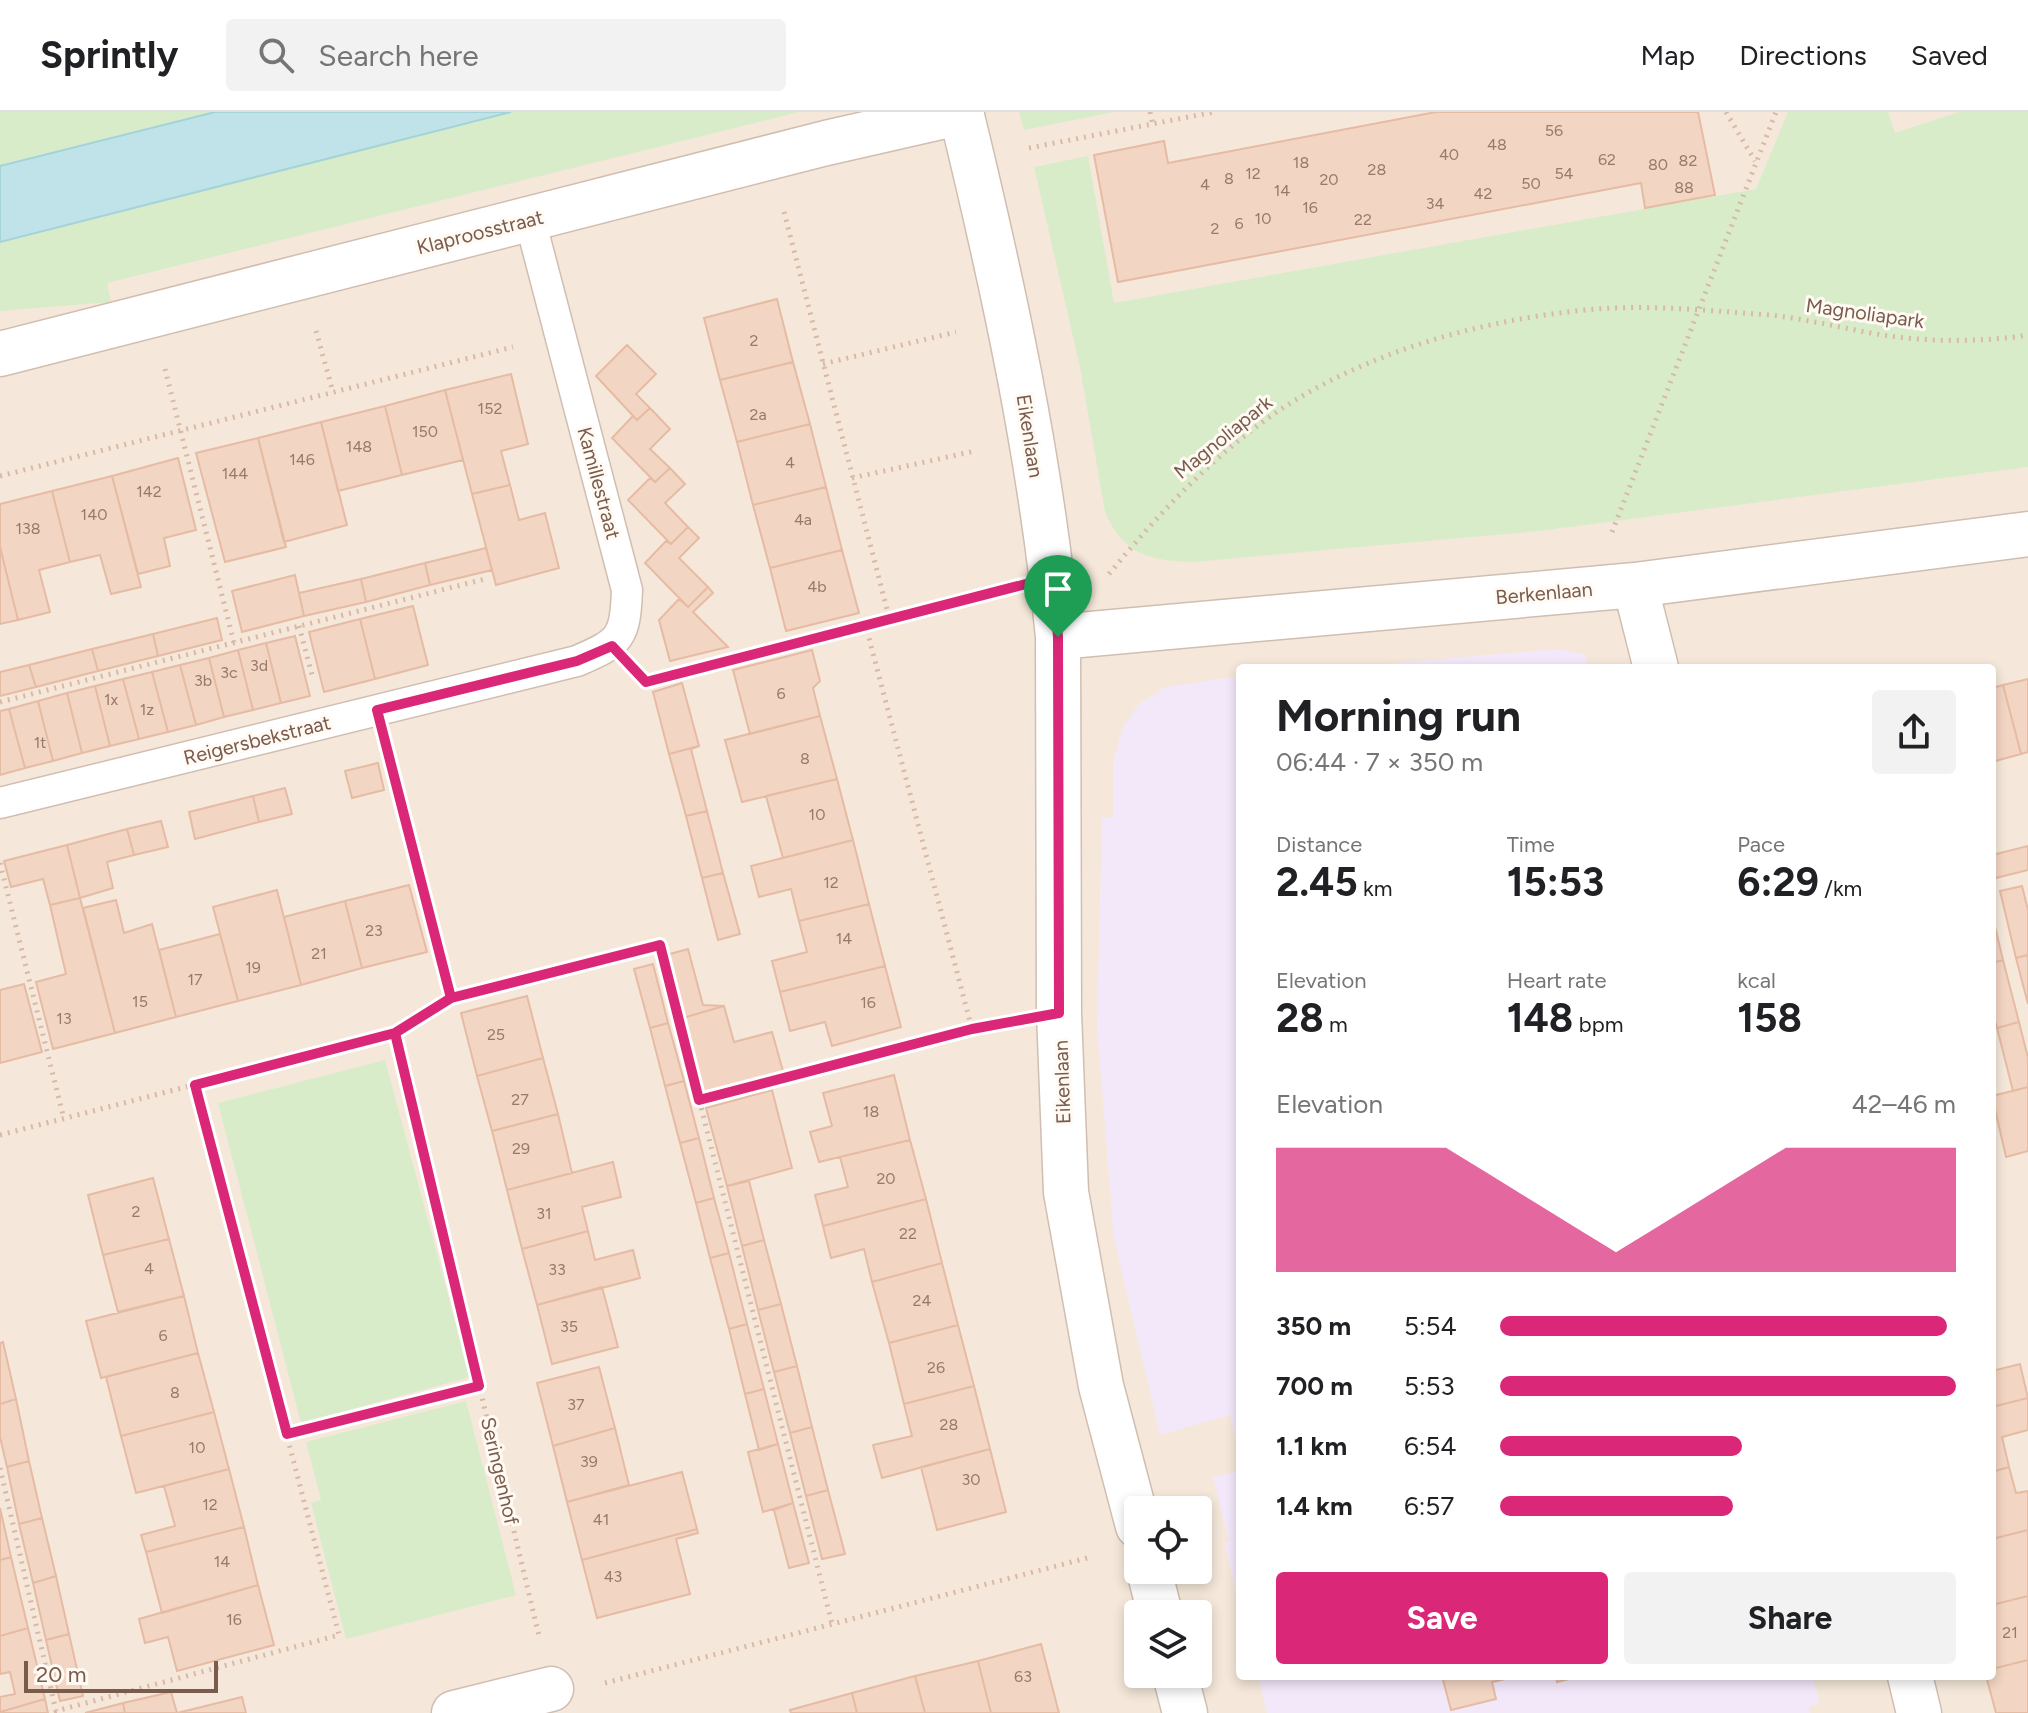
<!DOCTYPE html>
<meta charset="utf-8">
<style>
body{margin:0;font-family:Figtree,sans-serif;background:#f2f2f2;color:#202124;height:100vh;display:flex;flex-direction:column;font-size:30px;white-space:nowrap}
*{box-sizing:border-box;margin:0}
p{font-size:26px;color:#757577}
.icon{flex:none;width:44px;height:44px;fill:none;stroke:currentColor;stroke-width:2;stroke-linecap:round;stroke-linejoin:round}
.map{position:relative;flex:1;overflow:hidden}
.panel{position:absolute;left:1236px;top:552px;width:760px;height:1016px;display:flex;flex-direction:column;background:#fff;border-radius:8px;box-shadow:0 4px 12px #0003}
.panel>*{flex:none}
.controls{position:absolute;left:1124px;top:1384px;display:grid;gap:16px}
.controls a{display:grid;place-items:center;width:88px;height:88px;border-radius:8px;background:#fff;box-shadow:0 4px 12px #0003;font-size:40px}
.scale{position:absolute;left:24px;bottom:20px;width:194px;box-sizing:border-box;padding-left:8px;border:4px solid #7a5c4d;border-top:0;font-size:22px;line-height:28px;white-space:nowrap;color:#7a5c4d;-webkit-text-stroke:6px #fffaf3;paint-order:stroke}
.pin{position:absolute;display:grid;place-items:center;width:68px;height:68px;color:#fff;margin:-82px -34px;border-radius:50% 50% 50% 0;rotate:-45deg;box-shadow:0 0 8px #0007}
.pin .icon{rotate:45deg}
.round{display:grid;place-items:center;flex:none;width:84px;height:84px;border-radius:8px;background:#f2f2f2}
.headline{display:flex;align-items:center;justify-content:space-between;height:136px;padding:0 40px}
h1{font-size:44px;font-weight:700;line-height:60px}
.stats{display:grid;grid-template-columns:repeat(3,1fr);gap:12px;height:136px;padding:8px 40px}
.stats div{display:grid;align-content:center}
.stats b{font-size:40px;font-weight:700}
.stats small{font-size:22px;font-weight:400}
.stats p{font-size:22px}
.chart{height:224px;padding:16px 40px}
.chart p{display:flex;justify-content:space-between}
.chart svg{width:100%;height:144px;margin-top:8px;fill:#db2777;opacity:.7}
.cta{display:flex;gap:16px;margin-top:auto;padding:16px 40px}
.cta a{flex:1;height:92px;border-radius:8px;background:#db2777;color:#fff;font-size:32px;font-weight:700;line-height:92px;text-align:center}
.cta a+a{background:#f2f2f2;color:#202124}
ul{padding:0 40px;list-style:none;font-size:26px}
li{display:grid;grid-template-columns:128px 96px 1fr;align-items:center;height:60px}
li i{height:20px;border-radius:10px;background:#db2777}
header{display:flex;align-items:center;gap:48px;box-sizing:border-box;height:112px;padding:0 40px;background:#fff;border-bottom:2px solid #e0e0e0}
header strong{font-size:38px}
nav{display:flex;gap:44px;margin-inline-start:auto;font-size:28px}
.search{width:560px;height:72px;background:#f2f2f2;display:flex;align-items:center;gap:20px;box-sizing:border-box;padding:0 28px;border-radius:8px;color:#757577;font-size:30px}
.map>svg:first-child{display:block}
.residential{fill:#f5e8da;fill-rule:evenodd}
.education{fill:#f3e8fa}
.green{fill:#d8ecc9}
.water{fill:#bfe3e8;stroke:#a5d3da;stroke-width:2}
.building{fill:#f3d5c3;stroke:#e6bba3;stroke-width:2}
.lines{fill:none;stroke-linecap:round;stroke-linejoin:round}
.service-casing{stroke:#d1beb0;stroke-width:33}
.minor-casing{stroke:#d1beb0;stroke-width:47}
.path{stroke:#d9b8a5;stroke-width:5;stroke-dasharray:2 6;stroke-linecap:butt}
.service{stroke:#fff;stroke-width:30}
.minor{stroke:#fff;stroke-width:44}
.route-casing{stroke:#fff;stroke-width:16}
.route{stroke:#db2777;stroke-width:10}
.labels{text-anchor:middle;stroke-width:6;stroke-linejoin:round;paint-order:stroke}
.number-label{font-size:16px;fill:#987a6a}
.street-label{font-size:20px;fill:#7a5c4d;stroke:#fffaf3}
</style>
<header>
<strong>Sprintly</strong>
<div class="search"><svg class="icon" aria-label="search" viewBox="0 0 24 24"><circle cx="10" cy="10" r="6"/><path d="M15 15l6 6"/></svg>Search here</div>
<nav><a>Map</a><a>Directions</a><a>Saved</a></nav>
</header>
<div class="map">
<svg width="2028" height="1601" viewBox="0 0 2028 1601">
<rect width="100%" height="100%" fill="#fdf6ec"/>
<path class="residential" d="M0 0H2028V1601H0ZM1240 556H1992V1564H1240ZM1138 1398H1198V1458H1138ZM1138 1502H1198V1562H1138Z"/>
<path class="education" d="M1557 537 1585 542 1588 556H1337Z
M1240 564V1343L1230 1303 1160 1323 1114 1126 1097 916 1102 706 1113 705V649L1123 616 1138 593 1166 575Z
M1240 1359V1495L1224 1431 1229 1429 1213 1365Z
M1258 1564H1813L1820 1591 1809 1594 1810 1601H1267Z"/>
<path class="green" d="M0 0H215L0 54Z
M511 0H799L107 171 111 190 0 199V130Z
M1019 0H1114L1024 18Z
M1788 0H1888L1895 21 1959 0H2028V355L1539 419 1193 450C1150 449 1123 442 1105 400L1080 255 1034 55 1088 44 1114 191 1756 77Z
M385 948 470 1265 301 1311 218 991Z
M466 1289 516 1483 346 1527 311 1391 321 1388 306 1330Z"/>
<path class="water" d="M215 0H511L0 130V54Z"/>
<path class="building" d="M1436 0H1698L1715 83 1645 96 1641 71 1118 170 1094 43 1164 29 1168 51Z
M777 187 793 250 720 268 704 206Z
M627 233 656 262 636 282 650 296 637 308 596 264Z
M793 250 810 312 737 330 720 268Z
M511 262 528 332 501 339 510 373 472 382 445 278Z
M445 278 463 348 402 363 385 294Z
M385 294 402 363 338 379 321 310Z
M650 296 670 317 650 337 670 356 655 370 612 326 633 304 637 308Z
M321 310 347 413 284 430 258 326Z
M810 312 826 375 753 393 737 330Z
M258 326 286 435 225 450 196 341Z
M178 346 196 418 164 426 170 454 138 462 112 364Z
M670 356 685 372 665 391 688 415 671 432 628 388 650 366 655 370Z
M112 364 141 475 111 482 100 443 70 450 52 379Z
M510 373 519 408 545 401 559 456 496 473 472 382Z
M826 375 842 438 770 456 753 393Z
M52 379 70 450 39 458 50 500 18 508 0 435V392Z
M688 415 699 426 679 446 708 475 688 495 645 451 666 429 671 432Z
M0 435 18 508 0 512Z
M486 436 492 458 430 473 425 451Z
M842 438 859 501 786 519 770 456Z
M425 451 430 473 366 490 361 467Z
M295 463 304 504 242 520 232 479Z
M361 467 366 490 304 504 299 481Z
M708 475 713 481 693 500 728 535 670 549 659 508 679 487 688 495Z
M413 494 428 553 375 567 360 507Z
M217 506 222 528 158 544 153 522Z
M360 507 375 567 324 580 309 520Z
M153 522 158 544 98 559 92 537Z
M295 524 310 584 281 591 266 531Z
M266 531 281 591 253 598 238 538Z
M92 537 98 559 36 575 29 553Z
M238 538 253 598 224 605 209 546Z
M812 538 820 569 813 576 820 604 750 622 733 558Z
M209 546 224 605 196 613 180 553Z
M29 553 36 575 0 584V560Z
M180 553 196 613 168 620 152 560Z
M152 560 168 620 139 627 123 567Z
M123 567 139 627 110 634 95 574Z
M2028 567V640L2021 642 2003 573Z
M682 571 699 634 669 642 653 580Z
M2003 573 2021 642 1992 650V576Z
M95 574 110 634 82 641 67 581Z
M67 581 82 641 53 649 38 589Z
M38 589 53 649 25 656 9 597Z
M9 597 25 656 0 663V599Z
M820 604 837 667 742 690 725 628Z
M699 634 691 637 707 699 686 704 669 642Z
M378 651 384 678 352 686 345 659Z
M837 667 853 728 783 746 766 684Z
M285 676 292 702 259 710 253 684Z
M253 684 259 710 195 727 189 700Z
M707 699 723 761 702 766 686 704Z
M161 709 168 735 134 743 127 717Z
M127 717 134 743 107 750 113 776 80 786 67 733Z
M853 728 869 792 799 809 791 777 759 785 751 754Z
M67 733 80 786 50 793 43 767 11 775 4 749Z
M2028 734V758L1992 767V743Z
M723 761 740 822 718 828 702 766Z
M409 773 427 840 362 856 345 789Z
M2022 774 2028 798V843L2016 846 2000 779Z
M277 778 301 873 238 889 213 795Z
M80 786 115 921 53 937 36 870 66 862 50 793Z
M116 788 124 821 152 812 176 905 115 921 83 796Z
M345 789 362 856 301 873 284 805Z
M869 792 885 854 780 880 772 849 807 840 799 809Z
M1992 802 2003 848 1992 851Z
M220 822 238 889 176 905 159 838Z
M688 837 703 893 724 894 683 906 666 843Z
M2028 843V892L2016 846Z
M2003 848 2019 910 1997 916 1992 896V851Z
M653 852 668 911 650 916 634 857Z
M885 854 901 915 832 934 825 910 790 919 780 880Z
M24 872 42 940 0 951V878Z
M527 884 543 946 477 964 461 901Z
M724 894 734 930 772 920 783 959 702 981 683 906Z
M2019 910 2028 946V975L2013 979 1997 916Z
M668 911 684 969 665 974 650 916Z
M543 946 558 1002 492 1019 477 964Z
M894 963 910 1028 819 1050 810 1020 832 1014 823 981Z
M684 969 699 1026 680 1031 665 974Z
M2028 975V1039L2006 1045 1992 984Z
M772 978 792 1056 727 1074 706 996Z
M558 1002 572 1061 507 1078 492 1019Z
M699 1026 714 1086 696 1091 680 1031Z
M910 1028 926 1087 823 1114 815 1083 848 1075 840 1045Z
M613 1050 621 1085 582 1095 588 1119 522 1137 507 1078Z
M153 1066 169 1127 103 1143 88 1083Z
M749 1069 764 1128 742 1134 727 1074Z
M714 1086 729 1141 710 1146 696 1091Z
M926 1087 942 1151 872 1170 864 1137 831 1146 823 1114Z
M588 1119 595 1148 633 1138 640 1166 537 1193 522 1137Z
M169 1127 184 1184 118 1200 103 1143Z
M764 1128 781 1192 758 1198 742 1134Z
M729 1141 747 1212 729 1217 710 1146Z
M942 1151 958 1213 889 1231 872 1170Z
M602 1175 618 1235 552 1252 537 1193Z
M184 1184 198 1241 101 1266 86 1209Z
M781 1192 797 1254 774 1260 758 1198Z
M747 1212 764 1277 745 1282 729 1217Z
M958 1213 974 1274 904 1292 889 1231Z
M3 1230 16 1287 0 1292V1231Z
M198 1241 214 1300 121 1324 106 1265Z
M2020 1252 2028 1286 1992 1295V1259Z
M797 1254 812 1315 790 1321 774 1260Z
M599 1255 615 1316 553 1334 537 1271Z
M974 1274 990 1337 882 1366 873 1333 912 1324 904 1292Z
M764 1277 778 1332 759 1338 745 1282Z
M2028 1286V1318L2002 1325 2009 1355 1992 1360V1295Z
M16 1287 29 1349 7 1355 0 1325V1292Z
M214 1300 229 1357 136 1381 121 1324Z
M812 1315 828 1378 806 1384 790 1321Z
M615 1316 629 1373 567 1390 553 1334Z
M778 1332 793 1391 763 1400 748 1340Z
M990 1337 1006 1400 937 1418 921 1355Z
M29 1349 42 1406 19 1412 7 1355Z
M2009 1355 2016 1381 2028 1379V1418L1992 1427V1360Z
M229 1357 244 1415 146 1440 141 1423 175 1414 164 1374Z
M682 1360 697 1417 582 1448 567 1390Z
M828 1378 845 1442 822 1447 806 1384Z
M793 1391 809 1451 789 1456 774 1398Z
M0 1396 11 1445 0 1448Z
M42 1406 56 1464 33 1471 19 1412Z
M244 1415 258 1473 162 1501 146 1440Z
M697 1417 698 1421 676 1427 690 1482 597 1506 582 1448Z
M2028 1418V1484L1992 1493V1427Z
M11 1445 28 1516 0 1524V1448Z
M56 1464 69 1522 46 1528 33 1471Z
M258 1473 274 1533 177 1559 168 1525 145 1531 139 1507Z
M2028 1484V1548L1992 1557V1493Z
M28 1516 45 1587 0 1600V1585L15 1582 10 1560 0 1562V1524Z
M69 1522 83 1584 60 1589 46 1528Z
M1041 1532 1059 1601H991L978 1549Z
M2028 1548V1601H1996L1986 1564H1992V1557Z
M978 1549 991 1601H925L915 1564Z
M915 1564 925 1601H857L852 1581Z
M1442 1564H1518L1492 1570 1496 1587 1451 1598Z
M1556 1564H1581L1557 1570Z
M171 1580 177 1601 242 1585 246 1601H125L123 1591Z
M852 1581 857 1601H791L790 1598Z
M45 1587 48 1601H0V1600Z
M123 1591 125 1601H85Z"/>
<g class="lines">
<defs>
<path id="service" d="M0 691 577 549C621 530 625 526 627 478L530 108"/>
<path id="minor" d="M961 0C1003 173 1041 347 1058 525L1059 901 1066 1080 1101 1274 1138 1414
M0 242 826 31 962 0
M1635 473 1656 556
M1058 525 1635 473 2028 422
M1149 1458 1160 1502
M1175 1562 1185 1601
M1910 1564 1919 1601
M454 1601 551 1577"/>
</defs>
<use href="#service" class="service-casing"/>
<use href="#minor" class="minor-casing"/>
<path class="path" d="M1150 0 1153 13
M1726 0 1755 49
M1029 36 1214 0
M784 100 889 505
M316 219 333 280
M823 252 956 220
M165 257 234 531
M0 364 513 235
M852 366 975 339
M1612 420 1776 0
M1109 462C1156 405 1204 353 1264 309 1360 239 1494 203 1612 196 1664 194 1717 199 1769 203 1809 207 1849 218 1889 224 1932 230 1985 230 2028 223
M865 511 972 917 1003 911
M299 514 312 563
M644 568 646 570 997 478
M0 590 485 467
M389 645 451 886 395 921
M0 751 64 1007
M451 886 660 833 832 1512
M699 988 972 917
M0 1023 395 921 539 1524
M287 1322 479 1274
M0 1356 56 1599 339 1523 195 973
M605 1571 1091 1445"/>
<use href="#service" class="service"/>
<use href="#minor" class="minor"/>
</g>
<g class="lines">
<defs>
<path id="route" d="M1058 525 1053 465 646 570 612 534 577 549 377 598 451 886 395 921 479 1274 287 1322 195 973 395 921 451 886 660 833 699 988 972 917 1059 901 1058 525"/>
</defs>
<use href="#route" class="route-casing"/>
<use href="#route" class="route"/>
</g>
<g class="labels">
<g class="number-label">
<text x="1554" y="24">56</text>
<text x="1497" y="38">48</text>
<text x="1449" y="48">40</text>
<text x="1607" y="53">62</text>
<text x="1688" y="54">82</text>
<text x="1301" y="56">18</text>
<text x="1658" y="58">80</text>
<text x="1377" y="63">28</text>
<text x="1253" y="67">12</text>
<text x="1564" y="67">54</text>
<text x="1229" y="72">8</text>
<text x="1329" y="73">20</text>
<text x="1531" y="77">50</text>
<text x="1205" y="78">4</text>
<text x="1684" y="81">88</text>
<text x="1282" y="84">14</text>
<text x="1483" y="87">42</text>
<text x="1435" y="97">34</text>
<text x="1310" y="101">16</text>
<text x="1263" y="112">10</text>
<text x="1363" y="113">22</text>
<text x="1239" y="117">6</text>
<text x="1215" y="122">2</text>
<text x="754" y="234">2</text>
<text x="490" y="302">152</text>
<text x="758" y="308">2a</text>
<text x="425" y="325">150</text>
<text x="359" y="340">148</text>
<text x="302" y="353">146</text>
<text x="790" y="356">4</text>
<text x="235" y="367">144</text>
<text x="149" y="385">142</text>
<text x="94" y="408">140</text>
<text x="803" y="413">4a</text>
<text x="28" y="422">138</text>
<text x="817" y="480">4b</text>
<text x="259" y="559">3d</text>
<text x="229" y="566">3c</text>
<text x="203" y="574">3b</text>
<text x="781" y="587">6</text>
<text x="111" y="593">1x</text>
<text x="147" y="603">1z</text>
<text x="40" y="636">1t</text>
<text x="805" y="652">8</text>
<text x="817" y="708">10</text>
<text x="831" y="776">12</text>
<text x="374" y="824">23</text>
<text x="844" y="832">14</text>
<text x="319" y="847">21</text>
<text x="253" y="861">19</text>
<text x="195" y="873">17</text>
<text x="140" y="895">15</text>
<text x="868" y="896">16</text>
<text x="64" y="912">13</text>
<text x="496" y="928">25</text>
<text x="520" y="993">27</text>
<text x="871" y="1005">18</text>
<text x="521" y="1042">29</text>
<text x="886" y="1072">20</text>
<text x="136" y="1105">2</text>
<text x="544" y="1107">31</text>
<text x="908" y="1127">22</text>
<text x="149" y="1162">4</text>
<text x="557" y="1163">33</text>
<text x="922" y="1194">24</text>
<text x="569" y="1220">35</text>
<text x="163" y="1229">6</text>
<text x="936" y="1261">26</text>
<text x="175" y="1286">8</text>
<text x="576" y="1298">37</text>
<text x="949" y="1318">28</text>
<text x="197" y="1341">10</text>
<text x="589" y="1355">39</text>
<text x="971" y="1373">30</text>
<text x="210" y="1398">12</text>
<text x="601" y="1413">41</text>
<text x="222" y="1455">14</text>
<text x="613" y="1470">43</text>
<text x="234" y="1513">16</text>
<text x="2010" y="1526">21</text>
<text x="1023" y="1570">63</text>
</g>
<g class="street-label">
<text transform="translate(480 120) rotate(-14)" y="7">Klaproosstraat</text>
<text transform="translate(1865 201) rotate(8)" y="7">Magnoliapark</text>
<text transform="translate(1030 324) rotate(81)" y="7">Eikenlaan</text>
<text transform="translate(1223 325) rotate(-39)" y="7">Magnoliapark</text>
<text transform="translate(599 371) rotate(75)" y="7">Kamillestraat</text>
<text transform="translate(1544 481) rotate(-5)" y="7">Berkenlaan</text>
<text transform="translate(257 628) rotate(-14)" y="7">Reigersbekstraat</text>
<text transform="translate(1062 970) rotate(-92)" y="7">Eikenlaan</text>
<text transform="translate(500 1359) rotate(77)" y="7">Seringenhof</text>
</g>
</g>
</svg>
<div class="controls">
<a><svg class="icon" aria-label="locate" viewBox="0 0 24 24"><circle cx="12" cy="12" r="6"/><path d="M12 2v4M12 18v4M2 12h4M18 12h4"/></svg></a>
<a><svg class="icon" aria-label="layers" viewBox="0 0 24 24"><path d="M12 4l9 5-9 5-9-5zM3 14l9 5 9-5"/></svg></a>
</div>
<div class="scale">20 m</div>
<div class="pin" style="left:1058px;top:525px;background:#1e9e55"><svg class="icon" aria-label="arrive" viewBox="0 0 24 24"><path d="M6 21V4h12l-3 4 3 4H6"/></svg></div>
<section class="panel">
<div class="headline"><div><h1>Morning run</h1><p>06:44 · 7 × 350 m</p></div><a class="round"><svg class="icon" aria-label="share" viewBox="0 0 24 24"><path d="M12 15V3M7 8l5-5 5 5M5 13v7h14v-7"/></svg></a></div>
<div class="stats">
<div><p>Distance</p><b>2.45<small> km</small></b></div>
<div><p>Time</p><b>15:53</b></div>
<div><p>Pace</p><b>6:29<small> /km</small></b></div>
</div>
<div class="stats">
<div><p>Elevation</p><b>28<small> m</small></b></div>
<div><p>Heart rate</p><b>148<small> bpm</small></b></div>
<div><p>kcal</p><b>158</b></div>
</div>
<div class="chart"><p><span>Elevation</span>42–46 m</p>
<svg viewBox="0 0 160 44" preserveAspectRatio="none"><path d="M0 44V6L10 6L20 6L30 6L40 6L50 14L60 22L70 30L80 38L90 30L100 22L110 14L120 6L130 6L140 6L150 6L160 6V44z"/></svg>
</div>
<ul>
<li><b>350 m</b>5:54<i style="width:98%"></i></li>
<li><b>700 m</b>5:53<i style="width:100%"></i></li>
<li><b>1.1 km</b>6:54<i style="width:53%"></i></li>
<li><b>1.4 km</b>6:57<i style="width:51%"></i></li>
</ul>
<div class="cta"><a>Save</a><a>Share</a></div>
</section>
</div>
